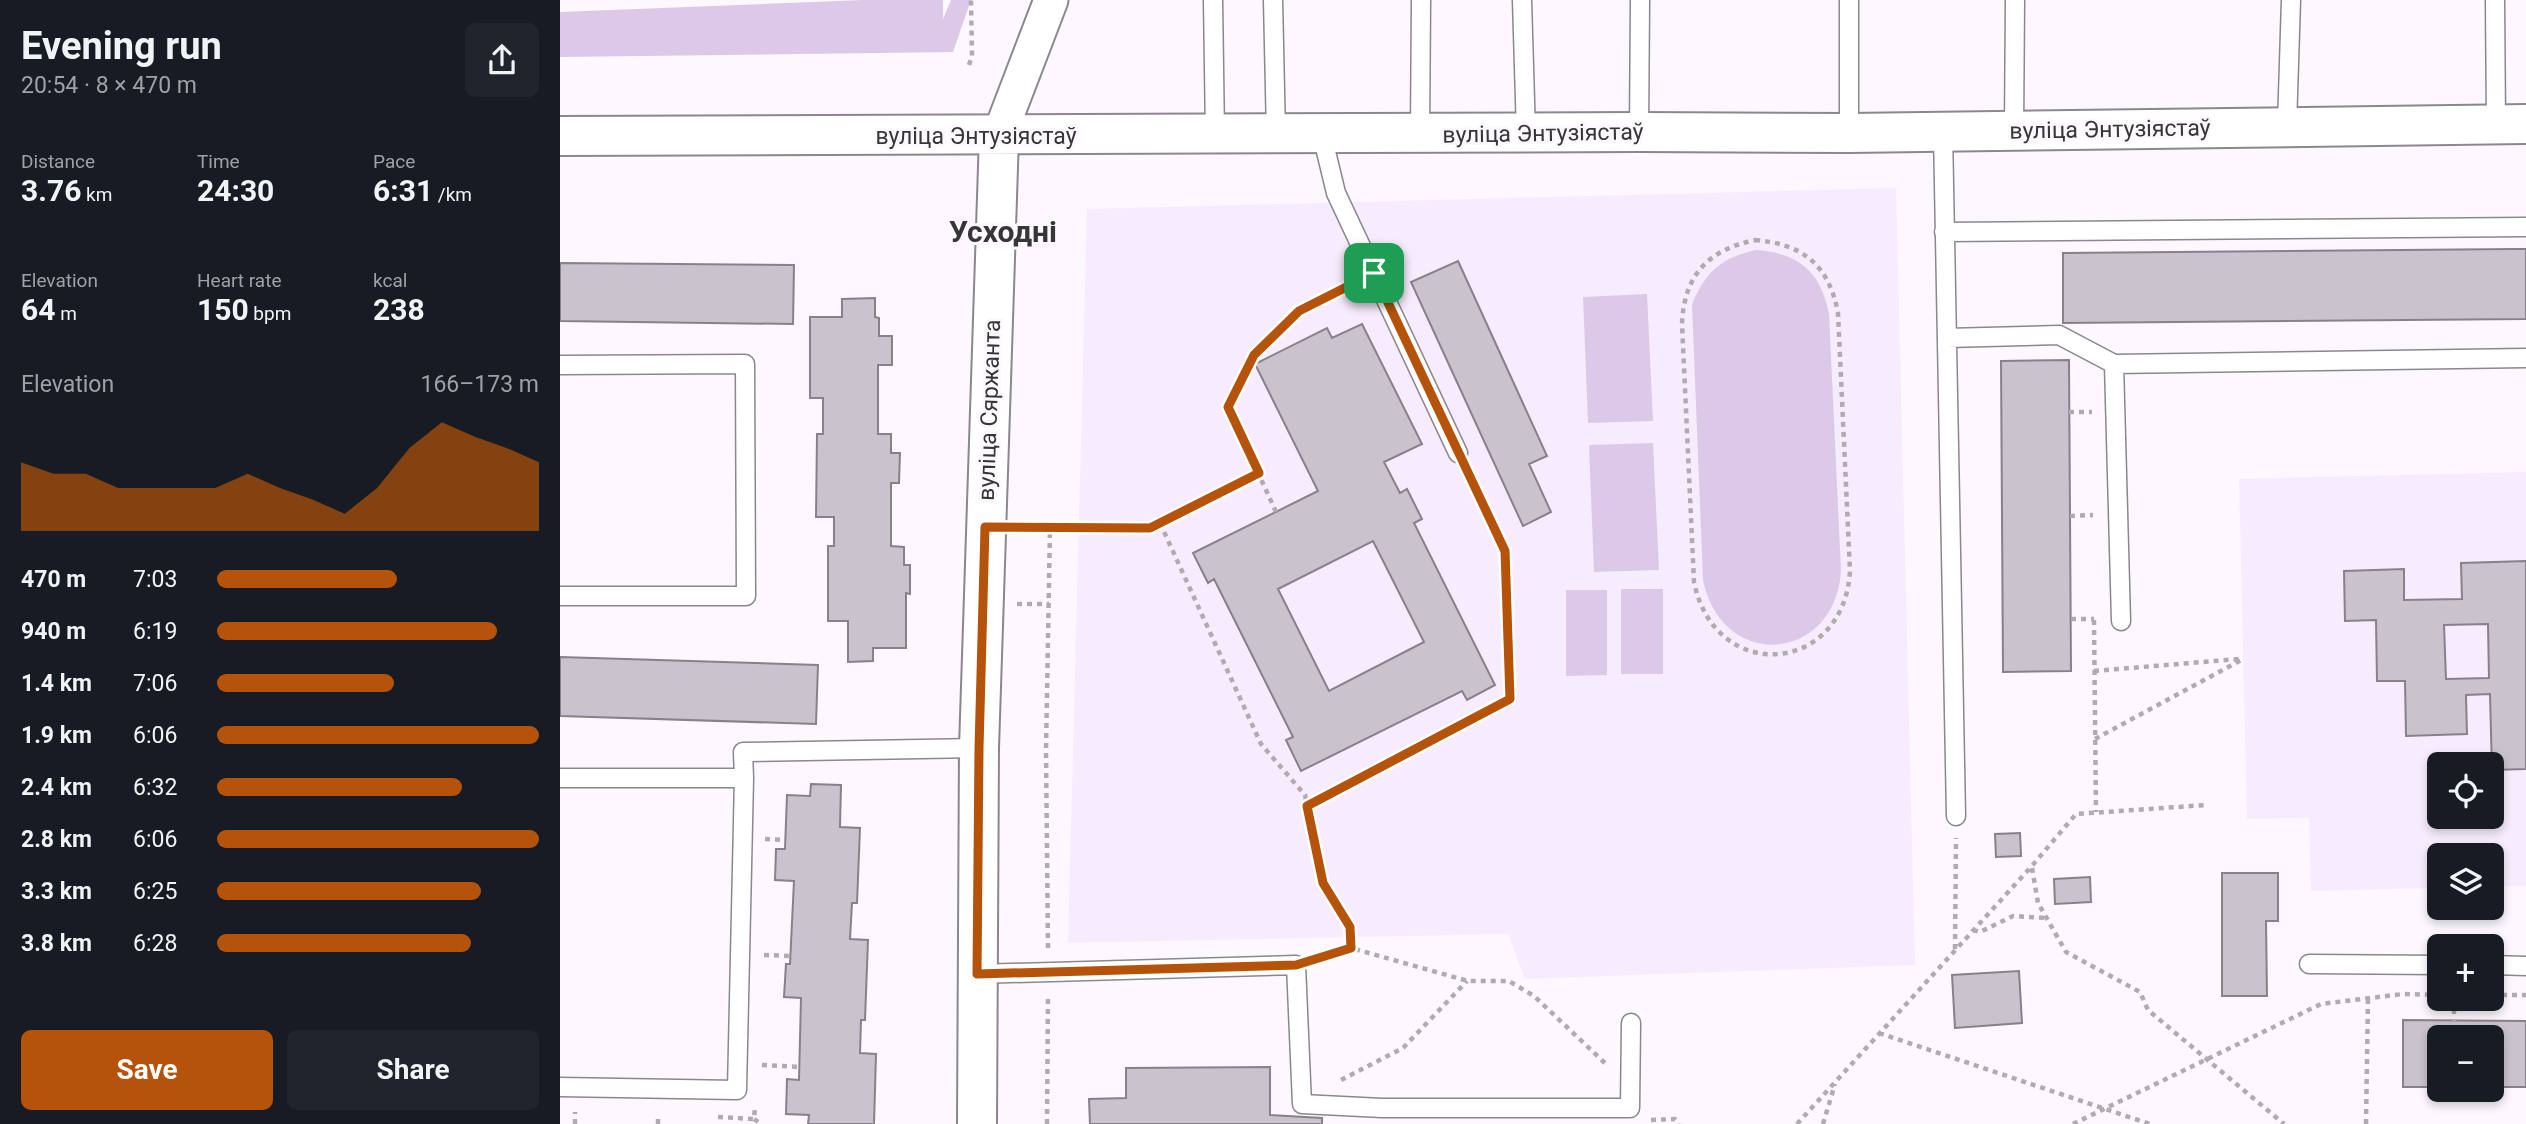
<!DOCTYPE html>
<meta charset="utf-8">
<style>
body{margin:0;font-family:Roboto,sans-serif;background:#20242c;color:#f1f3f6;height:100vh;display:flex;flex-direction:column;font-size:26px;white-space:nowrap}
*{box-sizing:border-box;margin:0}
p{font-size:23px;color:#9ea1a6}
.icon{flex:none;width:38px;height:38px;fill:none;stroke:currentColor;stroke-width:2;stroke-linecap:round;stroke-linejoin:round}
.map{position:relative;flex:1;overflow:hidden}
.details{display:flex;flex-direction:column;background:#171b24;width:560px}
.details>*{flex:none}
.tools{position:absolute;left:1867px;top:752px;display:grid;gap:14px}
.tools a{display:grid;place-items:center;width:77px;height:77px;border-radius:10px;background:#171b24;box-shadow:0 4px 10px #0003;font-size:35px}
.pin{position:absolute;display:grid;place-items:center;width:60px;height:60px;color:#fff;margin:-30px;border-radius:14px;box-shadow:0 4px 10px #0006}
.round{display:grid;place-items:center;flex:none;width:74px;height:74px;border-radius:10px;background:#20242c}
.overview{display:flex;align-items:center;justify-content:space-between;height:119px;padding:0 21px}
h1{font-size:38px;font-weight:700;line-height:52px}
.figures{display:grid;grid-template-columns:repeat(3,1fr);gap:10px;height:119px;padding:7px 21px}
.figures div{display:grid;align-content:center}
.figures b{font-size:30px;font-weight:700}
.figures small{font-size:19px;font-weight:400}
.figures p{font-size:19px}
.chart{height:196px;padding:14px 21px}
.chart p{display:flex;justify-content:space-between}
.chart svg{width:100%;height:126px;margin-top:7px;fill:#b45309;opacity:.7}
.action{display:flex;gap:14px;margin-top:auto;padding:14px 21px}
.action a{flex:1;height:80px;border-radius:10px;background:#b45309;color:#fff;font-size:28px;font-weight:700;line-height:80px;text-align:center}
.action a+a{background:#20242c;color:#f1f3f6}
ul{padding:0 21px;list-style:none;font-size:23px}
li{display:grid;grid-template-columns:112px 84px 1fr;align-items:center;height:52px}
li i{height:18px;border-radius:9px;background:#b45309}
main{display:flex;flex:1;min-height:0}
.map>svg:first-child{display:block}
.built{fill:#f7ecfd;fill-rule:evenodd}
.green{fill:#dcc9e7}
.building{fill:#cac3cd;stroke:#87818a;stroke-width:2;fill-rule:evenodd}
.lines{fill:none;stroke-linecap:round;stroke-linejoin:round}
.lane-casing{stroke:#8c868f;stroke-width:21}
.street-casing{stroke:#8c868f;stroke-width:37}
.secondary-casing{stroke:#8c868f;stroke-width:42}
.path{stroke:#afabb0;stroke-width:4.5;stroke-dasharray:5 5;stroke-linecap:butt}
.lane{stroke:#fff;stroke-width:18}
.street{stroke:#fff;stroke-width:33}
.secondary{stroke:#fff;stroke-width:38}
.route-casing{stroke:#fff;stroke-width:14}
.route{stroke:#b45309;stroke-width:9}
.labels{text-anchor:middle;stroke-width:6;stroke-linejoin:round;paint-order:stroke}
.street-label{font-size:23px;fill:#383539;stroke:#fcf8fe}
.district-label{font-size:30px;font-weight:bold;fill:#383539;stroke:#fcf8fe}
</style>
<main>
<section class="details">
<div class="overview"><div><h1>Evening run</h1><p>20:54 · 8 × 470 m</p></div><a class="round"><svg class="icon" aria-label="share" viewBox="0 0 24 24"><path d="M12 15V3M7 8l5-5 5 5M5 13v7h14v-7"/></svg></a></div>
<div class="figures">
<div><p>Distance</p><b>3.76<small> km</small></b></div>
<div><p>Time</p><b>24:30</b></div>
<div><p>Pace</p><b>6:31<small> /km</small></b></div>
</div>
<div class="figures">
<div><p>Elevation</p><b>64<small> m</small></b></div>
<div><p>Heart rate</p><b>150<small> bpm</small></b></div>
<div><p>kcal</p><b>238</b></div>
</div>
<div class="chart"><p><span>Elevation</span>166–173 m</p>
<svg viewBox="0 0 160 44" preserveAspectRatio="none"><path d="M0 44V20L10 24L20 24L30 29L40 29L50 29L60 29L70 24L80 29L90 33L100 38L110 29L120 15L130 6L140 11L150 15L160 20V44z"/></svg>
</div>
<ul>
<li><b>470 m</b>7:03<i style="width:56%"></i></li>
<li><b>940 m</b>6:19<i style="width:87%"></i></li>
<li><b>1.4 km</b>7:06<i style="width:55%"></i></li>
<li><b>1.9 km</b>6:06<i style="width:100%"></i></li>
<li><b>2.4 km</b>6:32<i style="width:76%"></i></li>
<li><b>2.8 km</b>6:06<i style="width:100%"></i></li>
<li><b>3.3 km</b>6:25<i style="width:82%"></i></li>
<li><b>3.8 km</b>6:28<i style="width:79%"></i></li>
</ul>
<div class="action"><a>Save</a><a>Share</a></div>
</section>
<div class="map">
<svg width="1966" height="1124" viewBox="0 0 1966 1124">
<rect width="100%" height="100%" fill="#fcf8fe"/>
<path class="built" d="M1336 188 1355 965 965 979 948 934 508 943 527 209Z
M1966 472V886L1932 887V856H1880L1879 888 1751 891 1749 818 1687 819 1679 479ZM1880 765H1932V817H1880Z"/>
<path class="green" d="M303 0H383V19L391 0H411L393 52 0 57V12Z
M1196 250C1239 253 1261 272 1269 314L1281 571C1275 663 1162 672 1143 580L1132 305C1144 273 1162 257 1196 250Z
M1087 294 1093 421 1028 423 1023 297Z
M1093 443 1099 570 1034 572 1029 445Z
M1061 589H1103V674H1061Z
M1006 590H1047V675L1006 676Z"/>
<path class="building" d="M1955 249H1966V319L1503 323V253Z
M898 261 987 456 969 464 991 512 963 526 851 282Z
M0 263 234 265 233 324 0 321Z
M315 298V317L319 318V336H332V365H318V434H331V453H340L339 483H331V546L344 547V565H350V594L346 593V648H313V661L288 662V621H268V546H274V517H256L257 434H263V398H250V317H282V299Z
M802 324 862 444 824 462 840 493 847 489 862 519 854 523 935 685 907 700 902 691 741 771 726 740 733 737 654 579 648 583 633 553 758 491 695 364 767 328 772 338ZM813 541 864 642 769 691 718 589Z
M1509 360 1511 671 1443 672 1441 361Z
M1966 561V769L1932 770 1930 694 1906 695 1907 734 1846 736 1845 681H1817L1816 620 1785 621 1784 571 1844 569V600L1902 599 1901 563ZM1928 624 1929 678 1886 679 1884 625Z
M0 657 258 665 256 724 0 716Z
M251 784 281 785 280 827 300 828 297 903H292L290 939 308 940 305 1020H301L300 1053 316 1054 314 1124H248L249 1115 226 1114 227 1079 239 1080 241 998 224 997 226 964H230L234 881 215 880 216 849H225L227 795 250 796Z
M1460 833 1461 856 1436 857 1435 834Z
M1662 873H1718V921H1706L1707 996H1662Z
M1530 877 1531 902 1495 904 1494 879Z
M1459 971 1462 1023 1395 1028 1392 975Z
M1843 1020 1966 1021V1087H1932V1038H1880V1087H1843Z
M710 1067V1115L762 1118V1124H530L529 1099 566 1098V1068Z"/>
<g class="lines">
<defs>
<path id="lane" d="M653 0 655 135
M713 0 716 135
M962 0 966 134
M1935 0 1936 124
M1727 126 1731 0
M1454 131 1455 0
M1079 132 1080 0
M1383 132 1396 816
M1289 133V0
M860 134 861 0
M762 135 776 193 898 453
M1384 232 1966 227
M1387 338 1499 335 1554 364
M0 365 185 364 186 596H0
M1561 621 1554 364 1966 358
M0 778H184L183 752 419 748
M1749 964 1880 965
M1932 965 1966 966
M417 974 736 965 742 1104 822 1108H1070L1071 1023
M0 1087 177 1090 184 778"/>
<path id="street" d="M439 136 491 0"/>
<path id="secondary" d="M0 136 1079 132 1289 133 1966 124
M417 1124 419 748 439 136"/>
</defs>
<use href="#lane" class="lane-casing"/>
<use href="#street" class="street-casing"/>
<use href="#secondary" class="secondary-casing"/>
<path class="path" d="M409 65 412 56 411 0
M1195 240C1243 244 1269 265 1278 313L1290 571C1284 675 1155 685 1134 582L1122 324C1124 275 1148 250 1195 240Z
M1509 412H1532
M716 512 668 407 694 355 739 311 793 284
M1510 516 1533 515
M600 523 701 744 745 795 763 883 791 927V948
M461 527 590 529 699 473
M457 604H489
M1511 619H1534
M1534 620 1536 812
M1534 671 1679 659
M1535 739 1683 659
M747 806 950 699 945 551 908 473
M205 839 225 840
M1472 868 1478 903 1506 952 1580 992 1588 1010 1724 1124
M1413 930 1420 932 1453 916 1486 918
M488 948 486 750 490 527
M1395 949 1396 838
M204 955 231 956
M757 959 791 948 908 981H949L974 996 1047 1065
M1932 995H1966
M1894 999V1021
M1319 1033 1590 1124
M202 1065 239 1067
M781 1080 843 1048 907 981
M158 1117 194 1119 195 1107
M194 1119 201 1124
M1091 1120 1115 1119 1119 1124
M15 1124V1112
M98 1124V1115
M487 1124 488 995
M1237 1124 1471 867 1516 814 1646 805
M1263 1124 1275 1084
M1513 1124 1761 1004 1843 994 1880 995
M1806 1124 1808 999"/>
<use href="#lane" class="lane"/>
<use href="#street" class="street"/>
<use href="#secondary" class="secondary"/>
</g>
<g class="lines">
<defs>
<path id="route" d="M814 273 945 551 950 699 747 806 763 883 790 927 791 948 736 965 417 974 419 748 425 527 590 528 699 473 668 407 694 355 739 311Z"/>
</defs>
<use href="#route" class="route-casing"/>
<use href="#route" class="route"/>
</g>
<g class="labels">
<g class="street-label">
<text transform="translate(1550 129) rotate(-1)" y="8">вуліца Энтузіястаў</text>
<text transform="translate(983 133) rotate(-1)" y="8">вуліца Энтузіястаў</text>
<text x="416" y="144">вуліца Энтузіястаў</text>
<text transform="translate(429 410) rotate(-88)" y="8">вуліца Сяржанта</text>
</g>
<g class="district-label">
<text x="443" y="242">Усходні</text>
</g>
</g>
</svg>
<div class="tools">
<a><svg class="icon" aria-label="locate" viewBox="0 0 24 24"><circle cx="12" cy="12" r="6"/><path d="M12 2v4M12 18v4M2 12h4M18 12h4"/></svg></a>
<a><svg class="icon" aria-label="layers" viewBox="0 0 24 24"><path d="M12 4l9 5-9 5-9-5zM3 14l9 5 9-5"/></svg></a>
<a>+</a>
<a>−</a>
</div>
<div class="pin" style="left:814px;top:273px;background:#1e9e55"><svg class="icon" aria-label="arrive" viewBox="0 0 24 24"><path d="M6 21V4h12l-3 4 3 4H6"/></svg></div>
</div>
</main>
